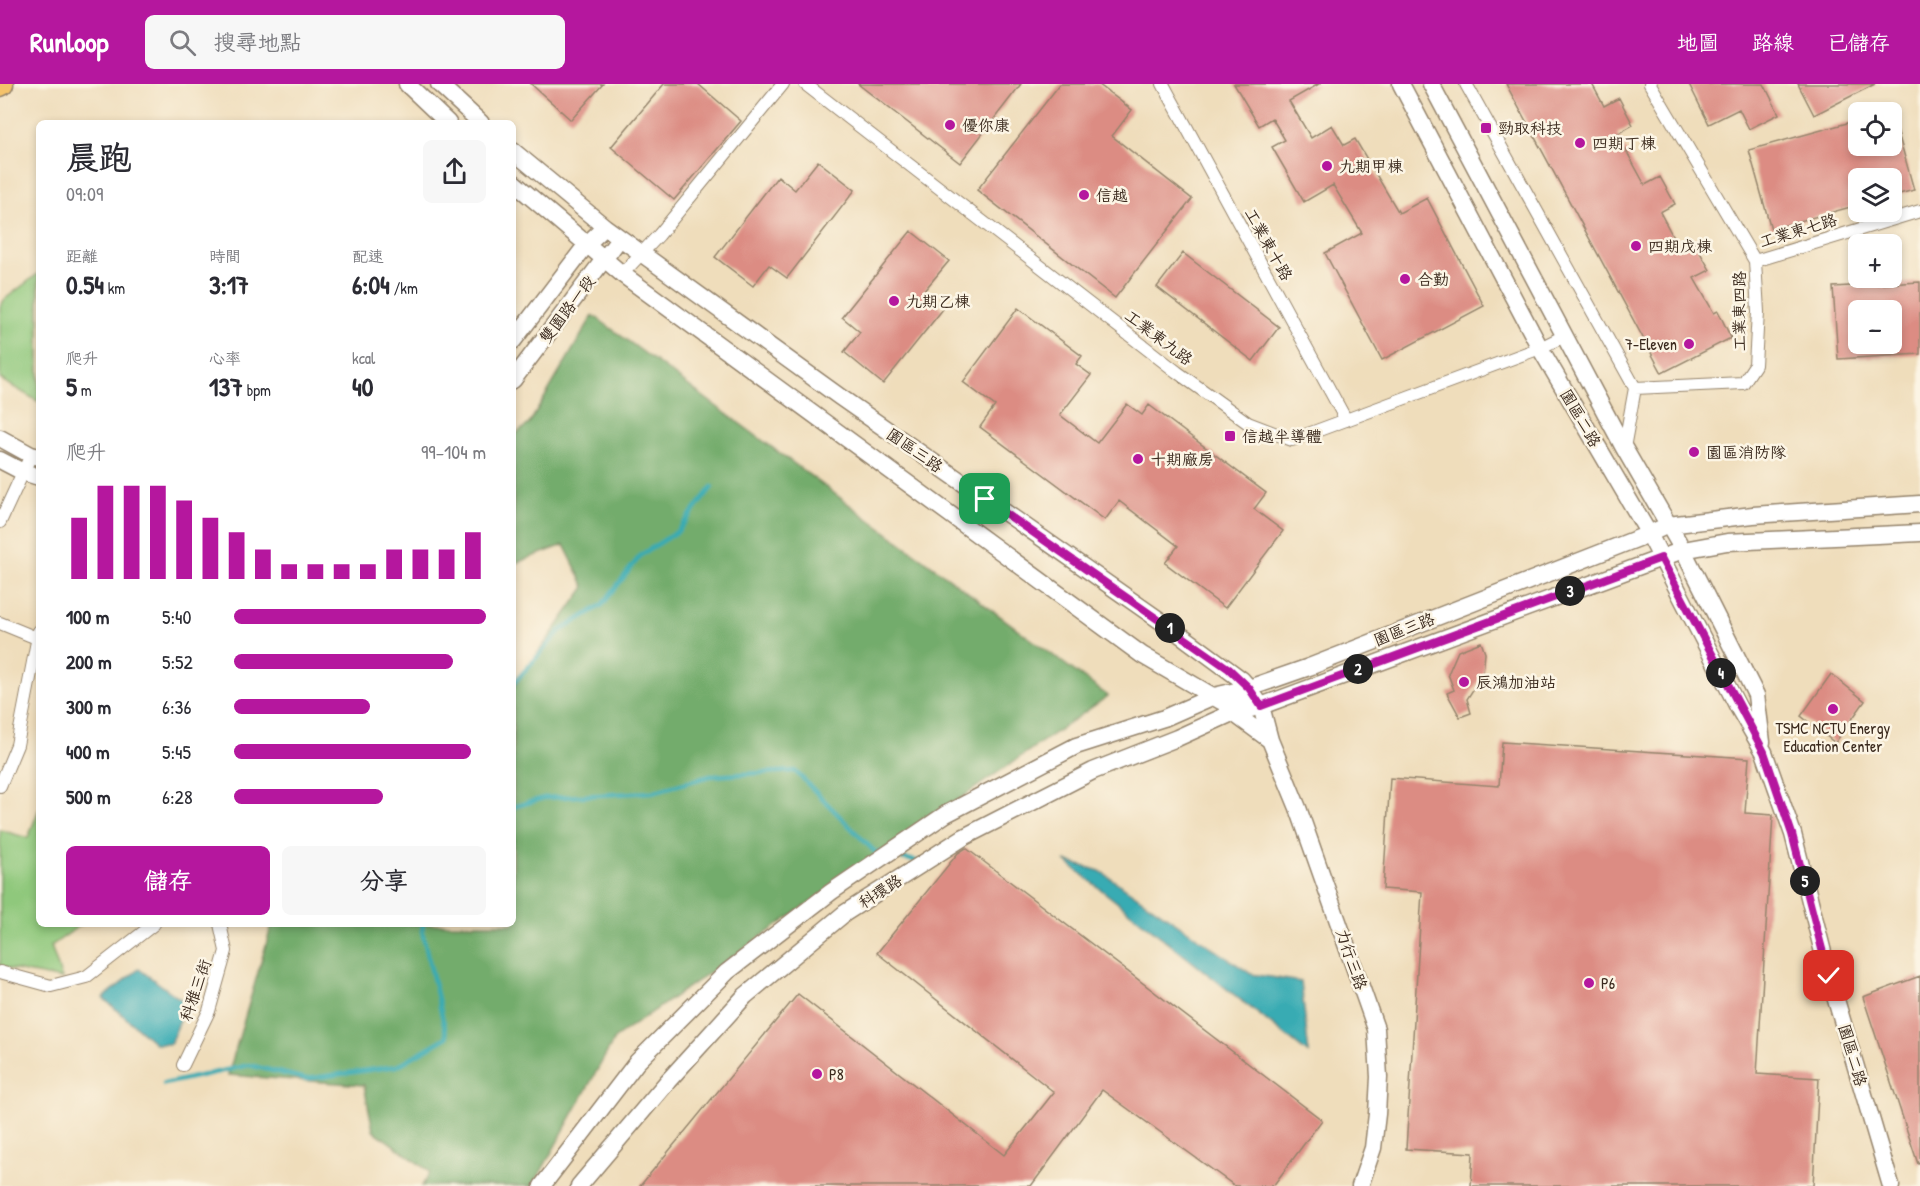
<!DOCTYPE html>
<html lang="zh-TW">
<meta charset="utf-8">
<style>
body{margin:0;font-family:"Patrick Hand","LXGW WenKai TC",sans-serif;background:#f7f7f7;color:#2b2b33;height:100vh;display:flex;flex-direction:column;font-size:22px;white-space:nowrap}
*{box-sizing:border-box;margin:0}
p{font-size:20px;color:#7c7c81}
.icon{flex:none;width:33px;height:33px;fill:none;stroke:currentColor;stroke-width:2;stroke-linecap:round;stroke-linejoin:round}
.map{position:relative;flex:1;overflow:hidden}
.details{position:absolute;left:36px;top:36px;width:480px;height:807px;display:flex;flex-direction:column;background:#fff;border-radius:9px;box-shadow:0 3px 9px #0003}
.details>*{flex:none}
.tools{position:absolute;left:1848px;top:18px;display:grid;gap:12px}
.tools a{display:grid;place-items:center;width:54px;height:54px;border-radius:9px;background:#fff;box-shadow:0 3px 9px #0003;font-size:30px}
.pin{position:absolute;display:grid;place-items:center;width:51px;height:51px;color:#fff;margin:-26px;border-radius:12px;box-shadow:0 3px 9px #0006}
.km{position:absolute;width:30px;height:30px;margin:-15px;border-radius:50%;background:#222;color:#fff;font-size:16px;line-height:30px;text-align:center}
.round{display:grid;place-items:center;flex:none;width:63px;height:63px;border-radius:9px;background:#f7f7f7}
.overview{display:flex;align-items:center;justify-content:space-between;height:102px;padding:0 30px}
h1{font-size:33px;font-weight:700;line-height:45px}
.stats{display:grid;grid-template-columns:repeat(3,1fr);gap:9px;height:102px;padding:6px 30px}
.stats div{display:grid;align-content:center}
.stats b{font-size:26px;font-weight:700}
.stats small{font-size:16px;font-weight:400}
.stats p{font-size:16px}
.chart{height:168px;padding:12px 30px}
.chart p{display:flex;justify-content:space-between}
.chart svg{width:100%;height:108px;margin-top:6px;stroke:#b5179e;stroke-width:6}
.action{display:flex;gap:12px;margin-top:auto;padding:12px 30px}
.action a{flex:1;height:69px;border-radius:9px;background:#b5179e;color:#fff;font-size:24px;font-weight:700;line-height:69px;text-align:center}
.action a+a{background:#f7f7f7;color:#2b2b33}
ul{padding:0 30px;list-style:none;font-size:20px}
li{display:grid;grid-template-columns:96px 72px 1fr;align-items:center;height:45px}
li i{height:15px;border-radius:8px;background:#b5179e}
header{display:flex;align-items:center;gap:36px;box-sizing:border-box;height:84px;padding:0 30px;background:#b5179e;color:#fff}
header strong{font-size:28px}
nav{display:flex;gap:33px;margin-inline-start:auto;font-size:21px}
.search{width:420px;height:54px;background:#f7f7f7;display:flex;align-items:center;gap:15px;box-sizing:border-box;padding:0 21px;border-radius:9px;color:#7c7c81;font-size:22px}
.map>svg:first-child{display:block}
.green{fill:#8fc87c;stroke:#65794d;stroke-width:1.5}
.forest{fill:#73ac6c;stroke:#576b45;stroke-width:1.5}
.water{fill:#39abb3;stroke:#3a6a68;stroke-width:1.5}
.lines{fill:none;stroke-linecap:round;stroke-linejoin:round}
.stream{stroke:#39abb3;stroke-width:4.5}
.building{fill:#dc8c83;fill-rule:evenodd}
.minor-casing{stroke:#95846c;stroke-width:14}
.tertiary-casing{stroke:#95846c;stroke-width:19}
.motorway-casing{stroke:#95846c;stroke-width:25}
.minor{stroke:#fff;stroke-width:12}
.tertiary{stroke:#fff;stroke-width:16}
.motorway{stroke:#f4c26a;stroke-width:22}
.route-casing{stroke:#fff;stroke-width:12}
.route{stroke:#b5179e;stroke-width:8}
.poi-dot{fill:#b5179e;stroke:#fcf5e5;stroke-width:2}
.labels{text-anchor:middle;stroke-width:5;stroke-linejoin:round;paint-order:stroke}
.poi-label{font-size:16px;fill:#3b2a1e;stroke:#fcf5e5;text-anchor:start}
.street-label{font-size:16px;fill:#3b2a1e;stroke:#fcf5e5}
</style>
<header>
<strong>Runloop</strong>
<div class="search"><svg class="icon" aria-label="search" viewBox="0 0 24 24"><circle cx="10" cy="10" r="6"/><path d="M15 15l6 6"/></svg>搜尋地點</div>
<nav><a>地圖</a><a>路線</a><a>已儲存</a></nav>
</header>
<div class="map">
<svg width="1920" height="1102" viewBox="0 0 1920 1102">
<rect width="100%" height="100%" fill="#fcf5e5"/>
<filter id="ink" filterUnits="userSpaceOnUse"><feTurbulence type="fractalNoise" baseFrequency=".0167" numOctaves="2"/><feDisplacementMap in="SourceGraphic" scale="12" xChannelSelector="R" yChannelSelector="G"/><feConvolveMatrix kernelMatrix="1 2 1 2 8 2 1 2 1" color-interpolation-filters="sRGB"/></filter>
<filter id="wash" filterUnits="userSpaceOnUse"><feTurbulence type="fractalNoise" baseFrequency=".008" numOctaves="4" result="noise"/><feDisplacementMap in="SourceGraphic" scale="24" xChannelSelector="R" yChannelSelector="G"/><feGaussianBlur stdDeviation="1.35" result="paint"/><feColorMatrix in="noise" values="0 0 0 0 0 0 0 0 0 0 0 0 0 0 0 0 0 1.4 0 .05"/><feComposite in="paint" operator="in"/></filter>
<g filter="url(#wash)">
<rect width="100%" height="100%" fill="#efddbb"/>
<path class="green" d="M39 189V318L0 295V222L5 215Z
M39 725V840H82L51 862 62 895 0 883V746L28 754Z"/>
<path class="forest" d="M593 231 1108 612 615 954 533 1102H422L430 1088 373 1046 364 1001 228 991 272 840H513V604L585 503 564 461 513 480V352L529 340Z"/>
<path class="water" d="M1065 777 1100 787 1251 890 1301 898 1309 970Z
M139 885 187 920 170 960H156L103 914Z"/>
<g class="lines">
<path class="stream" d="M513 600 560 547 602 521 641 471 678 447 712 403
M513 723 544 714 652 708 710 692 795 687 875 768 881 769
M892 772 916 777
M164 1000 249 981 306 995 397 982 447 953 422 847 423 840"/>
</g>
<g id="blocks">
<path class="building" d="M531 0H603L571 36Z
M664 0H698L741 37 674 116 611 63Z
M858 0H1021L960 79Z
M1060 0H1098L1132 26 1112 52 1192 115 1115 214 977 106Z
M1234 0H1319L1289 17 1311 54 1332 41 1344 61 1355 55 1399 129 1427 114 1484 222 1382 276 1325 169 1362 149 1333 101 1304 118 1272 63 1285 56 1272 34 1259 42Z
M1506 0H1592L1604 22 1619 14 1633 41 1617 50 1645 101 1660 93 1675 120 1660 128 1680 166 1694 158 1710 186 1694 194 1714 229 1718 227 1731 254 1662 289Z
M1689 0H1764L1779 30 1749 45 1739 25 1709 40Z
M1798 0H1875L1814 31Z
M1858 36V62H1892V39L1895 38 1914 106 1892 112V94H1858V121L1771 145 1749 66Z
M818 77 855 106 787 194 769 181 753 202 715 173 778 92 795 106Z
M911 147 949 177 923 208 943 225 883 300 844 268 860 248 842 233Z
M1183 169 1279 243 1253 277 1157 203Z
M1920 198V270L1838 275 1833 203ZM1858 226H1892V260H1858Z
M1018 224 1082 272 1076 280 1091 291 1060 331 1097 359 1127 320 1142 331 1149 321 1266 409 1254 425 1283 447 1225 524 1165 479 1178 462 1119 417 1105 436 980 343 995 322 963 298Z
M1481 558 1485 569 1483 590 1467 615 1471 629 1460 633 1447 609 1454 606 1448 590 1458 567Z
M1831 590 1865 617 1835 659 1801 632Z
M1502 658 1749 674 1745 729 1773 731 1757 990 1819 994 1813 1102H1471L1473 1069 1406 1065 1422 808 1383 805 1390 694 1499 702Z
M966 764 1322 1036 1273 1102H1235L1102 1006 1031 1102H640L798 910 1004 1071 1054 1008 877 869 958 769Z
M1920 892V1079L1918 1080 1863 913Z"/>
</g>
</g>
<g filter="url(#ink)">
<use href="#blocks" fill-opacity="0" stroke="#95846c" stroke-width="1.5"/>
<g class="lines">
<defs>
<path id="minor" d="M805 0 1177 288 1248 339 1292 356 1540 264 1564 252
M1163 0 1346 336
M1466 0 1635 304 1624 364
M1755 177 1920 127
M622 190 659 151 783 0
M1635 304 1743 299 1755 281 1758 228 1755 177 1650 0
M0 438 31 371
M0 539 39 555
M0 702 17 661 39 547
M0 888 51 902 86 893 154 840
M183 981 209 927 226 867 220 840"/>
<path id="tertiary" d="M407 0 448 39
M439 0 481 39
M1401 0 1540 264 1649 450 1738 623 1764 668 1793 750 1829 892 1891 1102
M1431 0 1624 364 1683 466 1756 611 1762 658
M513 67 605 143 840 313 1185 554 1242 596 1249 604 1261 622 1270 656 1298 724 1376 945 1379 993 1377 1030 1373 1064 1360 1102
M513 98 622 190 1142 571 1221 617 1261 622 1683 466 1727 458 1920 449
M513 257 587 160 605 143
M513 296 620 154
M0 354 31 371 39 373
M0 376 23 388 39 393
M1228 625 1270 656
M542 1102 637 978 727 888 831 808 946 730 1076 662 1164 634 1214 612 1249 604 1309 583 1649 450 1668 441 1753 431 1920 420
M579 1102 668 997 745 912 845 829 964 753 1093 687 1177 654 1232 629 1251 625"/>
<path id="motorway" d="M0 1 2 0"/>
</defs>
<use href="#minor" class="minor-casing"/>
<use href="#tertiary" class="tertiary-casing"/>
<use href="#motorway" class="motorway-casing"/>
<use href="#minor" class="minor"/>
<use href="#tertiary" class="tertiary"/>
<use href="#motorway" class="motorway"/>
</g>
</g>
<g class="lines" filter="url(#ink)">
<defs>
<path id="route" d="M985 415 1229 585 1249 604 1261 622 1661 474 1764 668 1792 750 1829 892"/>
</defs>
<use href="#route" class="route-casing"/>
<use href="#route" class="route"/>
</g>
<g class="poi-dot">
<circle cx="950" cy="41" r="6"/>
<rect x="1480" y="38" width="12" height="12" rx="3"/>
<circle cx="1580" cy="59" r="6"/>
<circle cx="1327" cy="82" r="6"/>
<circle cx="1084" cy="111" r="6"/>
<circle cx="1636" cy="162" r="6"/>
<circle cx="1405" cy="195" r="6"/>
<circle cx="894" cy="217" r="6"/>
<circle cx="1689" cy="260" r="6"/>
<rect x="1224" y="346" width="12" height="12" rx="3"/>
<circle cx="1694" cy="368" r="6"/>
<circle cx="1138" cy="375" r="6"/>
<circle cx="1464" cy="598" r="6"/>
<circle cx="1833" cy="625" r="6"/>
<circle cx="1589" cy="899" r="6"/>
<circle cx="817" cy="990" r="6"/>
</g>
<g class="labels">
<g class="poi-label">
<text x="962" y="47">優你康</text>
<text x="1498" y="50">勁取科技</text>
<text x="1592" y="65">四期丁棟</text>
<text x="1339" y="88">九期甲棟</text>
<text x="1096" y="117">信越</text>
<text x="1648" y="168">四期戊棟</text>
<text x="1417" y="201">合勤</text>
<text x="906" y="223">九期乙棟</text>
<text x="1677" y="266" text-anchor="end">7-Eleven</text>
<text x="1242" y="358">信越半導體</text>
<text x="1706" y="374">園區消防隊</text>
<text x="1150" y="381">十期廠房</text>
<text x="1476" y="604">辰鴻加油站</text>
<text x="1833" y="650" text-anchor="middle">TSMC NCTU Energy<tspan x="1833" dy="18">Education Center</tspan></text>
<text x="1601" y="905">P6</text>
<text x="829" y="996">P8</text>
</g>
<g class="street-label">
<text transform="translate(1798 146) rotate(-17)" y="6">工業東七路</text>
<text transform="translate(1269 160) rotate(61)" y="6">工業東十路</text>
<text transform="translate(567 225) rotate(-53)" y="6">雙園路一段</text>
<text transform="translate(1739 227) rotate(-90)" y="6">工業東四路</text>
<text transform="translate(1159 253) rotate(37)" y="6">工業東九路</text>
<text transform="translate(1581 334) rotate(60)" y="6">園區二路</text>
<text transform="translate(915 366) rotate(35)" y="6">園區三路</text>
<text transform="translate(1404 545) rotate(-21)" y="6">園區三路</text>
<text transform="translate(880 807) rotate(-33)" y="6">科環路</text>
<text transform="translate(1352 875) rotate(71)" y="6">力行三路</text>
<text transform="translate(195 906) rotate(-71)" y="6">科雅三街</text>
<text transform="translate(1853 971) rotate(74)" y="6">園區二路</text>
</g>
</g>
</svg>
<div class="tools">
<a><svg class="icon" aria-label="locate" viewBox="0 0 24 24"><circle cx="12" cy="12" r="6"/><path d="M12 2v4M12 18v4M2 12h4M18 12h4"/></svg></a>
<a><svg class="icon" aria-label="layers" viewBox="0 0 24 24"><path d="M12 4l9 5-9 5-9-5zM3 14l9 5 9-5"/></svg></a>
<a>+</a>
<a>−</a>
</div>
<div class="pin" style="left:985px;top:415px;background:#1e9e55"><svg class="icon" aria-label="arrive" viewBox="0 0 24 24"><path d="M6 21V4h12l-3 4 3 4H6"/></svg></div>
<div class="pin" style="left:1829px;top:892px;background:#d93025"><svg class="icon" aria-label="check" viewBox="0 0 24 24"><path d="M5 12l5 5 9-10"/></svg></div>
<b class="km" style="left:1170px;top:544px">1</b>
<b class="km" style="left:1358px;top:585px">2</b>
<b class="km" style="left:1570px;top:507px">3</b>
<b class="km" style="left:1721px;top:589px">4</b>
<b class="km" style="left:1805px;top:797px">5</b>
<section class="details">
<div class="overview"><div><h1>晨跑</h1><p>09:09</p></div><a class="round"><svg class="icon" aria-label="share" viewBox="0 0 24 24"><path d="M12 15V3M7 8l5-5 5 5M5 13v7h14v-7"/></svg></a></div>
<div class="stats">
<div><p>距離</p><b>0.54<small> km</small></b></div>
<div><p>時間</p><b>3:17</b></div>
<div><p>配速</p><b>6:04<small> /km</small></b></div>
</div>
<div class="stats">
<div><p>爬升</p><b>5<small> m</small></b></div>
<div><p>心率</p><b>137<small> bpm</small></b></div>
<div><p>kcal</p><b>40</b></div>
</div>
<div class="chart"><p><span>爬升</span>99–104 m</p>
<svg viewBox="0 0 160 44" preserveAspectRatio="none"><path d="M5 44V19M15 44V6M25 44V6M35 44V6M45 44V12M55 44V19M65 44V25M75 44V32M85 44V38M95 44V38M105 44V38M115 44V38M125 44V32M135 44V32M145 44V32M155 44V25"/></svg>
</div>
<ul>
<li><b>100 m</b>5:40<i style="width:100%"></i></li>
<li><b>200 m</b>5:52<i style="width:87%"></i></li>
<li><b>300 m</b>6:36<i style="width:54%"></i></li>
<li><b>400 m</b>5:45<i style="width:94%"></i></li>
<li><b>500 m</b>6:28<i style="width:59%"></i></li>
</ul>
<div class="action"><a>儲存</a><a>分享</a></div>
</section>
</div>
